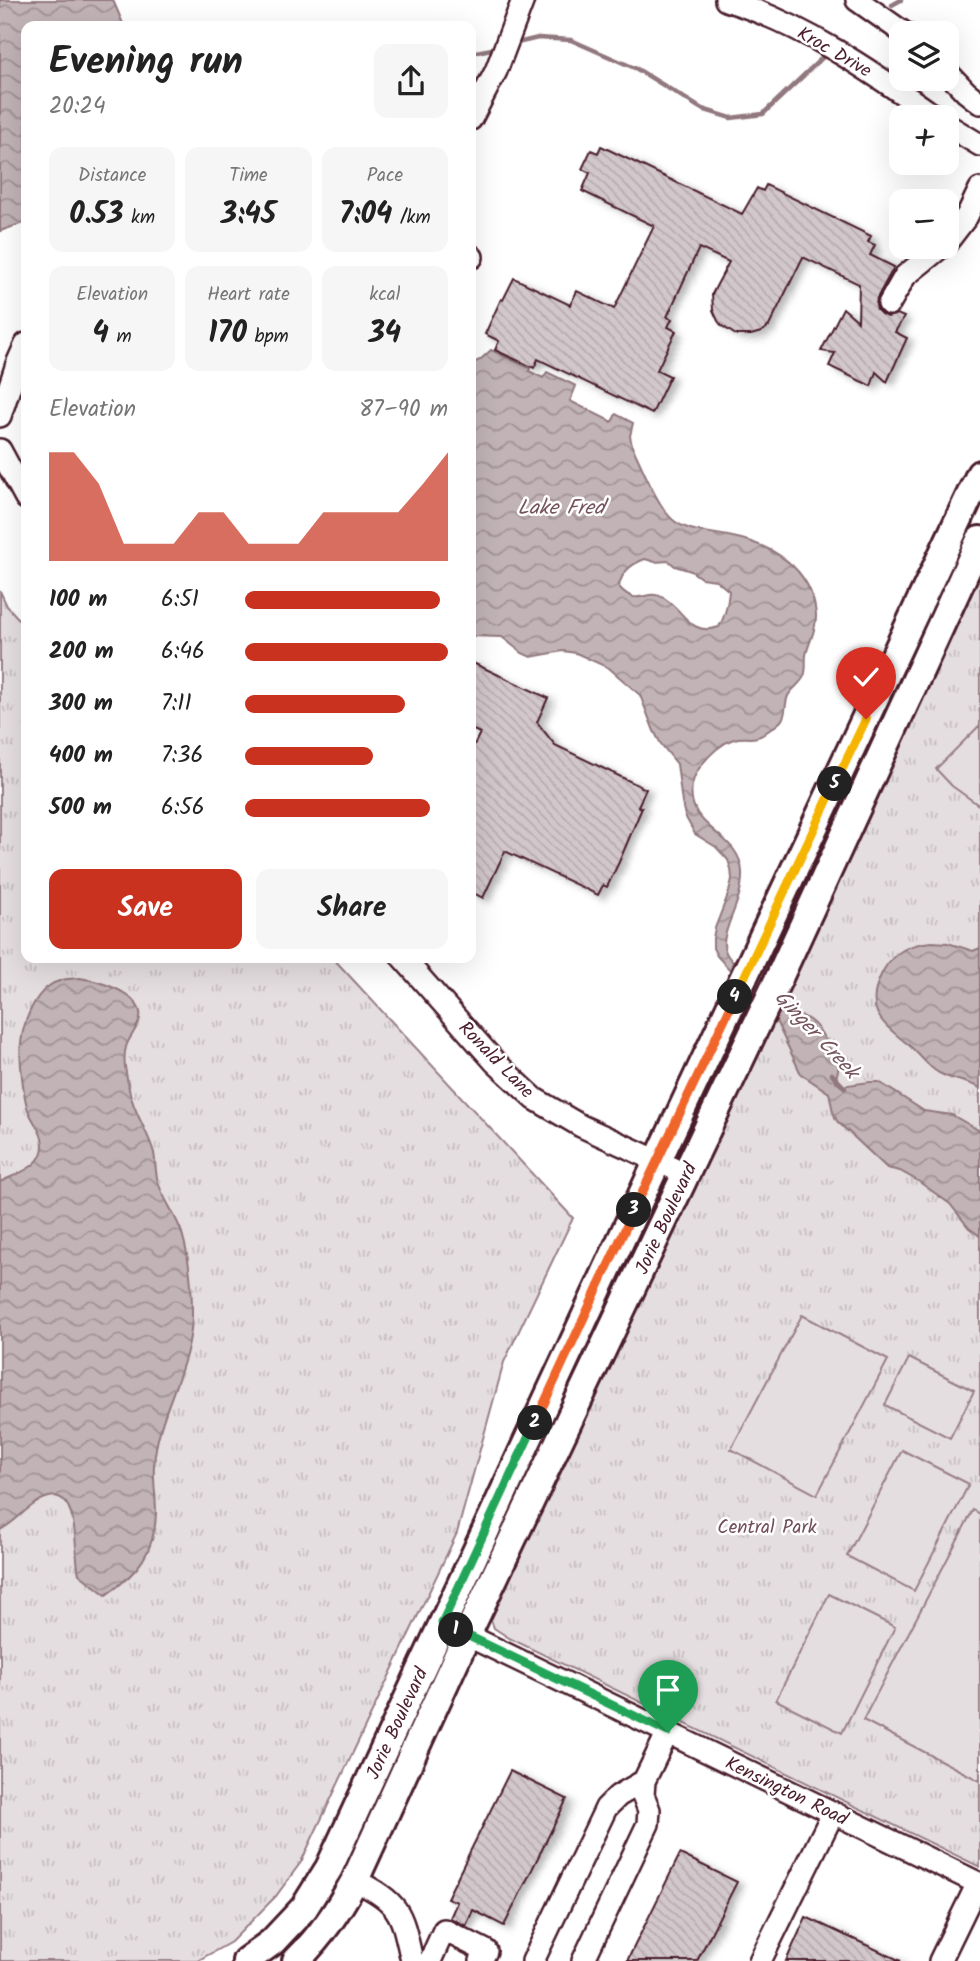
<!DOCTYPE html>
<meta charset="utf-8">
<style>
body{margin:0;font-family:Kalam,sans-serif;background:#f6f6f6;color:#222;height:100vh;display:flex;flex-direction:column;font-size:26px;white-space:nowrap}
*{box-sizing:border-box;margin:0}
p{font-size:23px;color:#767676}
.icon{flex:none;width:38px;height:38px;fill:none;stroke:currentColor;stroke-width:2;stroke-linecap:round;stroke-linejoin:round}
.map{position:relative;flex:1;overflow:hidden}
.side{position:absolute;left:21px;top:21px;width:455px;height:942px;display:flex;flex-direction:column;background:#fff;border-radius:14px;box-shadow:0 7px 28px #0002}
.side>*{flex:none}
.buttons{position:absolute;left:889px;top:21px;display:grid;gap:14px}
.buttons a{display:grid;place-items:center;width:70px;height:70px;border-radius:14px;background:#fff;box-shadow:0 7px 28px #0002;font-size:35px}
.pin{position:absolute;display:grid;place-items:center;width:60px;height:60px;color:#fff;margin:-72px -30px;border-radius:50% 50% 50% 0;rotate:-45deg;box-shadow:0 0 7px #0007}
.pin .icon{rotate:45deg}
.km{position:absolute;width:35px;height:35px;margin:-18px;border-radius:50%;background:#222;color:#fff;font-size:19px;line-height:35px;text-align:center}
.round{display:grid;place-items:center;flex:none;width:74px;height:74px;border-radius:14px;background:#f6f6f6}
.summary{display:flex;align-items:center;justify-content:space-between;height:119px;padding:0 28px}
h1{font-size:38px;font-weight:800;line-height:52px}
.metrics{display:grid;grid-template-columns:repeat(3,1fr);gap:10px;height:119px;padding:7px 28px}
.metrics div{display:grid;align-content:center;border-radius:14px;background:#f6f6f6;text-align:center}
.metrics b{font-size:30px;font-weight:800}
.metrics small{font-size:19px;font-weight:400}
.metrics p{font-size:19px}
.chart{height:196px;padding:14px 28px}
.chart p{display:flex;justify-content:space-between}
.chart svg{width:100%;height:126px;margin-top:7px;fill:#c8321e;opacity:.7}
.cta{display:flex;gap:14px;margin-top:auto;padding:14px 28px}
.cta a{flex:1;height:80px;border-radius:14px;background:#c8321e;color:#fff;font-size:28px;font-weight:800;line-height:80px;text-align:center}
.cta a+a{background:#f6f6f6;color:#222}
ul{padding:0 28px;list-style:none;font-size:23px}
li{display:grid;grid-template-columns:112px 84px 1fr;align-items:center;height:52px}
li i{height:18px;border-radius:9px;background:#c8321e}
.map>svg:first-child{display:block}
.grass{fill:url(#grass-tufts);stroke:#987e86;stroke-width:2}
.pitch{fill:#e5dee0;stroke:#987e86;stroke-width:2}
.water{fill:url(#water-waves);stroke:#91787e;stroke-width:2;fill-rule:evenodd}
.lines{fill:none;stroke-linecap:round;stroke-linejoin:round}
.stream{stroke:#91787e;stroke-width:4.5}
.building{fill:url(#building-back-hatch);stroke:#4a1f2b;stroke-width:2;filter:url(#shadow)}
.minor-casing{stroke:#4a1f2b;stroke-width:26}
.major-casing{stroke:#4a1f2b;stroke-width:32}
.minor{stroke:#fff;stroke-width:21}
.major{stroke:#fff;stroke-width:26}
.split-1-casing{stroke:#fff;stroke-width:14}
.split-2-casing{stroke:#fff;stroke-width:14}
.split-3-casing{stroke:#fff;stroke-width:14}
.split-4-casing{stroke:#fff;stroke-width:14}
.split-5-casing{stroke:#fff;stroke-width:14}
.split-6-casing{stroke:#fff;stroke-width:14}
.split-1{stroke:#22a559;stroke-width:9}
.split-2{stroke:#22a559;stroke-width:9}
.split-3{stroke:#f0652b;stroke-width:9}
.split-4{stroke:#f0652b;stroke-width:9}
.split-5{stroke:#f5b400;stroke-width:9}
.split-6{stroke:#f5b400;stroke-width:9}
.labels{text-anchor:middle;stroke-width:5;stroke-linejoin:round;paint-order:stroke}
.street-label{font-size:19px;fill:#4a1f2b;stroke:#fff}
.park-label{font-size:19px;fill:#714f58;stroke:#fff}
.water-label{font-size:21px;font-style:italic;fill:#74535c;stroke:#fff}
</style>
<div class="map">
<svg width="980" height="1961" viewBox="0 0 980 1961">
<defs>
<pattern id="grass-tufts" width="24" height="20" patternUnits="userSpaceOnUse" patternTransform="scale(1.75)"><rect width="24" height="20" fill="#e5dee0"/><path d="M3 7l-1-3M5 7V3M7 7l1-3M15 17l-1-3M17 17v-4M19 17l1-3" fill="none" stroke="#c6bec0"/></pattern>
<pattern id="water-waves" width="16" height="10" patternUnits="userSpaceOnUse" patternTransform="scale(1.75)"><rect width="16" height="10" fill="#c1b3b6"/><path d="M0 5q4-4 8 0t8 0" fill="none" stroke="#9f9194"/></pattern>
<pattern id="building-back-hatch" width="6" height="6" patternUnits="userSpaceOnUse" patternTransform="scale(1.75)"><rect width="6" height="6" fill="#d2c7cb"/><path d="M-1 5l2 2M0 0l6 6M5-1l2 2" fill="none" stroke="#b6aaae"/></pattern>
<filter id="shadow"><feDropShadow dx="6" dy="3.5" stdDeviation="3.5" flood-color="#0004"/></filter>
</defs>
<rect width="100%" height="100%" fill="#fff"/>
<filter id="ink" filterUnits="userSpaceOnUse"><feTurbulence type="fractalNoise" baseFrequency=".0143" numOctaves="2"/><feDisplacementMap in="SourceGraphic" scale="14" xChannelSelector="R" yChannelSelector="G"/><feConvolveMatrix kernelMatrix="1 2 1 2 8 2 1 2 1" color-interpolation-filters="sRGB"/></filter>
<g filter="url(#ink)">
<path class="grass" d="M980 570V1867L509 1638 494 1628 490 1617Z
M0 591 7 606 26 627V957H332L573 1218 504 1362 457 1533 301 1862 276 1896 231 1942 197 1961H0Z"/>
<path class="pitch" d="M980 725V806L952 786 936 769Z
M802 1315 888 1360 817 1495 731 1449Z
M909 1358 974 1391 950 1438 885 1405Z
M902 1450 969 1484 914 1591 847 1556Z
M973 1510 980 1514V1781L863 1720Z
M829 1594 895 1627 842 1733 776 1700Z"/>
<path class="water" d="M0 0H113L124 26H26V222L0 231Z
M491 350 530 368 529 371 543 378 547 372 576 386 570 401 612 422 616 414 633 423 630 436 632 446C642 466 657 506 673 520 687 532 710 532 728 536 771 544 811 567 816 614 817 630 809 641 806 655 805 662 807 669 804 676 801 684 792 688 788 696 784 705 787 715 781 721 776 726 769 730 764 734 756 740 747 737 738 738 720 741 695 767 692 785 685 830 740 832 742 872 743 889 735 908 729 923 727 930 724 936 724 944 724 951 728 957 733 962L730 970 717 956 713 948V938L715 928 729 892 732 879 731 869 728 860 716 847 695 834 685 816 682 803 677 764 661 744 654 731 640 695 609 668 576 653 563 651 531 657 522 653 502 637 471 636V364L480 360ZM645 559 655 562 669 561 675 566 691 571 701 578 716 580 729 591C728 604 725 616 719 627 690 637 685 611 664 598 646 587 639 609 619 587 621 572 631 564 645 559Z
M932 942 948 943 973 951 980 948V1088C967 1081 952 1080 939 1073 928 1067 920 1055 911 1047 882 1023 862 1011 883 971 894 951 910 944 932 942Z
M80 978C98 981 131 990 139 1009 145 1022 129 1035 126 1047 122 1061 127 1076 129 1089 133 1112 148 1131 154 1153 156 1164 155 1175 159 1185 165 1201 176 1216 182 1233 189 1257 192 1286 192 1312 193 1366 157 1412 154 1465 153 1481 156 1497 156 1513 155 1552 138 1573 106 1595L79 1574C73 1552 82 1473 36 1503 23 1511 14 1523 0 1530V1182C14 1175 38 1168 42 1152 47 1134 31 1122 27 1107 23 1091 19 1058 21 1043 23 1024 33 997 49 986 58 979 69 979 80 978Z
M779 1012C806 1012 818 1023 829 1047 831 1051 836 1056 838 1061 841 1068 835 1075 836 1082L841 1086 870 1082H879L924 1111 952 1115 980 1131V1236L969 1228 950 1204 918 1181 900 1171 887 1168 837 1121C831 1111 832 1103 829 1093L801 1074 775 1019Z"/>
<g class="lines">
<path class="stream" d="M892 5 901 0
M513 44 538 38 571 40 637 69 702 109 731 118 763 114 823 57
M471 53 497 48
M832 1074 845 1088"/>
</g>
<path class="building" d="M601 146 742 214 757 188 763 191 766 185 871 236 868 242 875 245 870 255 894 267 877 298 876 305 877 310 882 315 888 317 897 314 904 317 895 332 907 338 887 382 876 372 871 386 829 366 835 353 821 351 843 308 858 321 859 284 803 257 769 326 761 332 751 335H736L722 326 718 321 713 310 712 294 729 262 699 248 667 317 672 319 668 327 676 331 657 370 670 376 652 414 538 359 534 368 495 350 499 341 485 334 501 299 503 300 514 278 570 305 577 291 614 309 654 226 582 191 590 173 582 169 591 150 598 153Z
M471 662 548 698 537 722 555 745 646 789 638 806 642 808 619 862 607 887 603 885 598 895 505 851 483 898 471 892V751L480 733 471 729Z
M510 1771 567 1799 504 1926 473 1910 466 1926 450 1918 457 1902 447 1898Z
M680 1854 737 1882 697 1961H627Z
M806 1917 901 1961H786Z"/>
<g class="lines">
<defs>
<path id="minor" d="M726 0C803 24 871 71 936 117
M857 0 904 33
M947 72 966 92 980 103
M471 119 496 71 523 0
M947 125 980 145
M947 242 967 216 980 189
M471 256 472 257
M889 304 905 276 941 247
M0 416 17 364 26 344
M0 450 26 498
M402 957 495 1062 535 1099 581 1126 686 1174
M442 1623 980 1884
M355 1880C401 1904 401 1911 412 1961
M430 1961 444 1930 486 1951 481 1961
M533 1961 606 1808 618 1796 644 1781
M583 1961 648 1824 649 1810 643 1795 644 1781 668 1732
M760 1961 833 1813
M940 1961 978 1883"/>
<path id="major" d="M246 1961 272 1942 304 1908 329 1868 658 1160 980 474
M296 1961C322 1935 337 1912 355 1880L467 1635 778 980 980 540"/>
</defs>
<use href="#minor" class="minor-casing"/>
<use href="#major" class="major-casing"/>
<use href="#minor" class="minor"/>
<use href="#major" class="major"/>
</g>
</g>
<g class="lines" filter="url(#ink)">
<defs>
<path id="split-1" d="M456 1630 668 1732"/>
<path id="split-2" d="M456 1630 442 1623 535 1423"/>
<path id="split-3" d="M535 1423 634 1210"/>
<path id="split-4" d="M634 1210 735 997"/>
<path id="split-5" d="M735 997 835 784"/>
<path id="split-6" d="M835 784 866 719"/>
</defs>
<use href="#split-1" class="split-1-casing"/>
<use href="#split-2" class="split-2-casing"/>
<use href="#split-3" class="split-3-casing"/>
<use href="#split-4" class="split-4-casing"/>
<use href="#split-5" class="split-5-casing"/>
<use href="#split-6" class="split-6-casing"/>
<use href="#split-1" class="split-1"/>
<use href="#split-2" class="split-2"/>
<use href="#split-3" class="split-3"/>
<use href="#split-4" class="split-4"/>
<use href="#split-5" class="split-5"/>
<use href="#split-6" class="split-6"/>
</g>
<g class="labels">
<g class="street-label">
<text transform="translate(835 51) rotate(30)" y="7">Kroc Drive</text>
<text transform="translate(497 1059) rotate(46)" y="7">Ronald Lane</text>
<text transform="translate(665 1218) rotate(-65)" y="7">Jorie Boulevard</text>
<text transform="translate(396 1723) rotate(-65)" y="7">Jorie Boulevard</text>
<text transform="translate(787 1790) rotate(26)" y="7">Kensington Road</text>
</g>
<g class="park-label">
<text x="767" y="1533">Central Park</text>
</g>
<g class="water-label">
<text x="561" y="514">Lake Fred</text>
<text transform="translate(817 1034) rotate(47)" y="7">Ginger Creek</text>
</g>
</g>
</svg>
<div class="buttons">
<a><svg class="icon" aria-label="layers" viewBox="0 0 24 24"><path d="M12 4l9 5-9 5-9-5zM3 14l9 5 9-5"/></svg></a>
<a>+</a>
<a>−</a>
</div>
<div class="pin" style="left:668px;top:1732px;background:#1e9e55"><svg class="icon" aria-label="arrive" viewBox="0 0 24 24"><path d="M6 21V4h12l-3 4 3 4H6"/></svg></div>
<div class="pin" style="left:866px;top:719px;background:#d93025"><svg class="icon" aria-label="check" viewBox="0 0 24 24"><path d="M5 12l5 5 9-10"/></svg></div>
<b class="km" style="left:456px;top:1630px">1</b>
<b class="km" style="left:535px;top:1423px">2</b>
<b class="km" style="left:634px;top:1210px">3</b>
<b class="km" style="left:735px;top:997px">4</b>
<b class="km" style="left:835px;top:784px">5</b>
<section class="side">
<div class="summary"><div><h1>Evening run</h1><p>20:24</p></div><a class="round"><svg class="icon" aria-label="share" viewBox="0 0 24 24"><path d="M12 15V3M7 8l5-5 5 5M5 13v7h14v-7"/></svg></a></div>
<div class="metrics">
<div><p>Distance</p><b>0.53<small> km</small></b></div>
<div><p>Time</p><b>3:45</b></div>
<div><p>Pace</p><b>7:04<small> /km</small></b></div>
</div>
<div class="metrics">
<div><p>Elevation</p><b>4<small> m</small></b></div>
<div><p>Heart rate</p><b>170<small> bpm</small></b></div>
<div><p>kcal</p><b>34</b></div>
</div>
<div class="chart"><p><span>Elevation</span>87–90 m</p>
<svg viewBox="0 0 160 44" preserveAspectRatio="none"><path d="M0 44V6L10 6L20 17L30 38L40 38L50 38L60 27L70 27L80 38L90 38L100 38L110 27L120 27L130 27L140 27L150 17L160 6V44z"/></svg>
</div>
<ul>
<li><b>100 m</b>6:51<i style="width:96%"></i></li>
<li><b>200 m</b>6:46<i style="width:100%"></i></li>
<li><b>300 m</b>7:11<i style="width:79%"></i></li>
<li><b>400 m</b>7:36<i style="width:63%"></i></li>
<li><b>500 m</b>6:56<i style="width:91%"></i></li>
</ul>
<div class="cta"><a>Save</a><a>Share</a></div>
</section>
</div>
